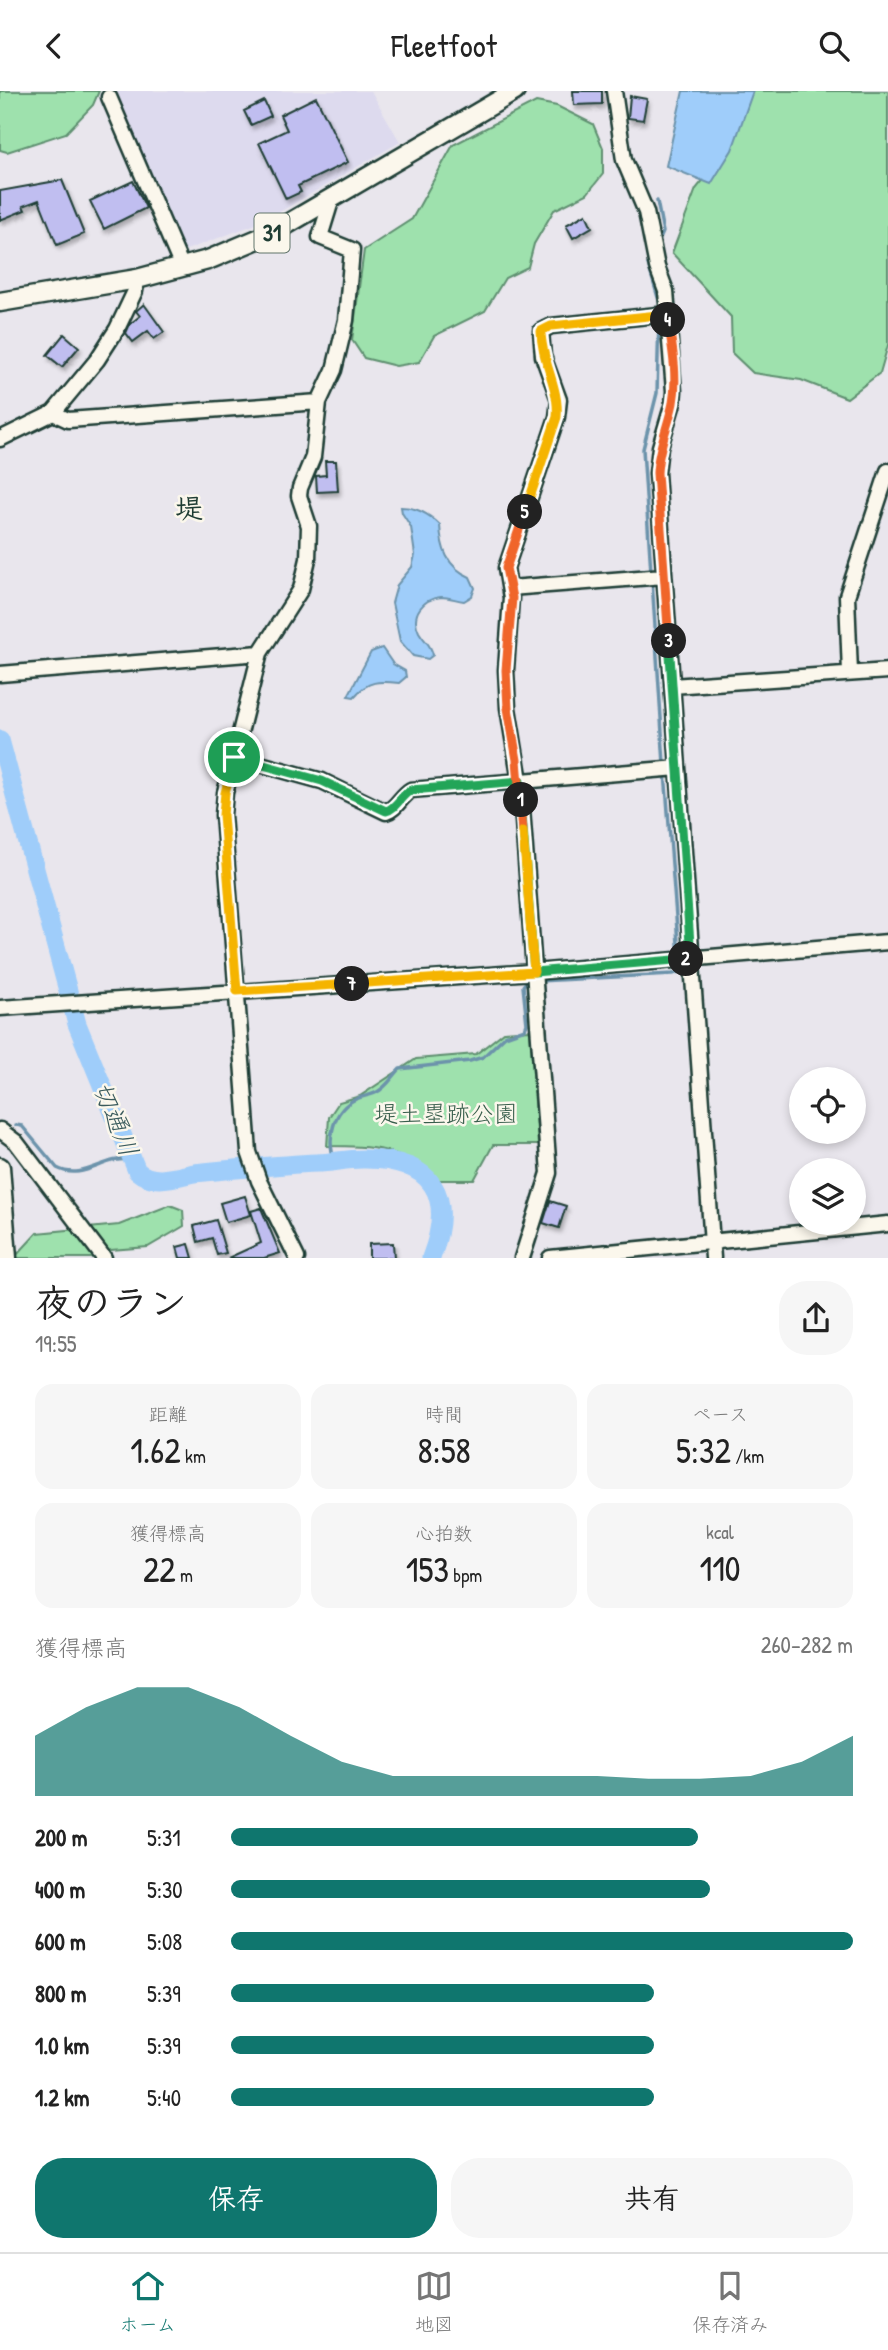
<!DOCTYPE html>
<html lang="ja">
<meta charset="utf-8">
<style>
body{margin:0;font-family:"Patrick Hand","Klee One",sans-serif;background:#f6f6f6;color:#222;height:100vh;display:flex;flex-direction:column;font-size:26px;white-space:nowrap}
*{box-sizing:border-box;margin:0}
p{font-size:23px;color:#767676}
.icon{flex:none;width:38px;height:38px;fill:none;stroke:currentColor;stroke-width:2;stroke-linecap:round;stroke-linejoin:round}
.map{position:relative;height:1167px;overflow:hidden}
.details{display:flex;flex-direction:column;background:#fff;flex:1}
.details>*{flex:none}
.buttons{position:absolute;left:789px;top:976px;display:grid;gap:14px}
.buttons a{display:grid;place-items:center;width:77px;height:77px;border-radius:50%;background:#fff;box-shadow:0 4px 10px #0003;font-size:35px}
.pin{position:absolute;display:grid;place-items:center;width:60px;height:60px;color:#fff;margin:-30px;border:4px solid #fff;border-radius:50%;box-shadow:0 2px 7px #0007}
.km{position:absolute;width:35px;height:35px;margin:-18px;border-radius:50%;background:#222;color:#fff;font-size:19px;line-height:35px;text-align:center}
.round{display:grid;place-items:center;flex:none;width:74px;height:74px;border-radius:28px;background:#f6f6f6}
.overview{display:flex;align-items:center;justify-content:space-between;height:119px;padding:0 35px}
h1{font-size:38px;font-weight:600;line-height:52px}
.metrics{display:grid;grid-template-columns:repeat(3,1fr);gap:10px;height:119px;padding:7px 35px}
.metrics div{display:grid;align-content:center;border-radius:18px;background:#f6f6f6;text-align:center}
.metrics b{font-size:35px;font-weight:600}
.metrics small{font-size:19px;font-weight:400}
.metrics p{font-size:19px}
.chart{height:196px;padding:14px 35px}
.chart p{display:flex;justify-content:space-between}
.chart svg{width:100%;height:126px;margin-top:7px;fill:#0f766e;opacity:.7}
.cta{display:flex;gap:14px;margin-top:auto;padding:14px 35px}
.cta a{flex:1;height:80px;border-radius:28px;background:#0f766e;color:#fff;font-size:28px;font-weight:600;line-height:80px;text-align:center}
.cta a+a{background:#f6f6f6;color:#222}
ul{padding:0 35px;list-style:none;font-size:23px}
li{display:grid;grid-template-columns:112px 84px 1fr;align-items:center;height:52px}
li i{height:18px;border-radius:9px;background:#0f766e}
header{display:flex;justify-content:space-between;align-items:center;height:91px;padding:0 35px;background:#fff;font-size:32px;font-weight:600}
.tabs{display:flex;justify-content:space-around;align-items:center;height:98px;border-top:2px solid #e0e0e0;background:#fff;font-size:19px;color:#767676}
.tabs a{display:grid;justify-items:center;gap:4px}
.tabs .current{color:#0f766e}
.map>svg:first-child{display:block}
.built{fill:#dddaee}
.green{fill:#9ee1ad;stroke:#5e8f70;stroke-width:2}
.water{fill:#9fcdfa;stroke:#6c93ab;stroke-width:2}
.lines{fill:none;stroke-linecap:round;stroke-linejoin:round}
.stream{stroke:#6c93ab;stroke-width:3.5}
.river{stroke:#9fcdfa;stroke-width:19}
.building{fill:#c0bef0;stroke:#1f3d34;stroke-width:2;filter:url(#shadow)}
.minor-casing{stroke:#1f3d34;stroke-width:19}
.major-casing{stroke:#1f3d34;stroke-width:23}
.minor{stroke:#fbf7ec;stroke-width:14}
.major{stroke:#fbf7ec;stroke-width:18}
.split-1-casing{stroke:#fff;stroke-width:14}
.split-2-casing{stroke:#fff;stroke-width:14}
.split-3-casing{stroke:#fff;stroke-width:14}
.split-4-casing{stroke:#fff;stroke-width:14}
.split-5-casing{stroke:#fff;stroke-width:14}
.split-6-casing{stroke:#fff;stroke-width:14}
.split-7-casing{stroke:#fff;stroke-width:14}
.split-8-casing{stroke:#fff;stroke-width:14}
.split-1{stroke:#22a559;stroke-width:9}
.split-2{stroke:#22a559;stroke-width:9}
.split-3{stroke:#22a559;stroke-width:9}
.split-4{stroke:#f0652b;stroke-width:9}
.split-5{stroke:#f5b400;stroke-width:9}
.split-6{stroke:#f0652b;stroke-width:9}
.split-7{stroke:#f5b400;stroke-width:9}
.split-8{stroke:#f5b400;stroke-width:9}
.labels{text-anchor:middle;stroke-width:5;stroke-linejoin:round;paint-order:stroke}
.shield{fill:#fbf7ec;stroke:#61756b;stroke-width:2}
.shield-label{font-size:23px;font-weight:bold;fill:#1f3d34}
.park-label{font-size:24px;fill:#385e4c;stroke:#fbf7ec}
.water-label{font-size:26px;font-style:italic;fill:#395a5c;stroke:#fbf7ec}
.quarter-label{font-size:28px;font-weight:bold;fill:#1f3d34;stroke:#fbf7ec}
</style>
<header><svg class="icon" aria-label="back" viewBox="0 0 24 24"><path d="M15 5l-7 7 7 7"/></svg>Fleetfoot<svg class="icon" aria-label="search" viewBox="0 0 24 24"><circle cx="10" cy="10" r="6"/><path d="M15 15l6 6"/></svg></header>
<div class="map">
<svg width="888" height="1167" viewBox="0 0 888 1167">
<defs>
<filter id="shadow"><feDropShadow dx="2" dy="4" stdDeviation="2" flood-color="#0004"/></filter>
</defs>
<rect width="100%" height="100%" fill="#e9e6ed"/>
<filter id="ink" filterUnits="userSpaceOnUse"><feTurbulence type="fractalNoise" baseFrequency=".0143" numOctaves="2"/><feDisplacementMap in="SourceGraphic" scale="14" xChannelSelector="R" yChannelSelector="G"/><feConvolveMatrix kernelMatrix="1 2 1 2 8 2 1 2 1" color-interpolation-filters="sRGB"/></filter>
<g filter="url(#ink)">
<path class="built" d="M109 0H371L400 51 264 130 178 162Z"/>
<path class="green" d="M0 0H99L93 14 66 42 7 61 0 59Z
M749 0H888V254L880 282 847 307 801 289 753 282 732 262 731 226 672 162 696 98 726 61Z
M536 11 557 15 593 33 603 57V83L587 103 554 119 534 153 528 176 505 187 485 220 434 245 419 271 396 275 364 267 352 249 364 159 412 128 453 54Z
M530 939 538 1054H493L474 1089H436C403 1056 372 1055 327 1055L329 1026 339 1011 360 1005 416 968 476 963 504 941Z
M170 1114 183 1119 184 1135 148 1156 111 1159 106 1167H0L15 1166 37 1142 119 1134Z"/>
<path class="water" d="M683 0H753L732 59 711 93 666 75Z
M401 416C416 416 430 424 440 434 441 458 447 476 470 486L475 497 472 505 464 510C456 509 449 506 441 506 423 508 410 523 419 541 424 550 431 553 433 564L428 568 413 565 400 550 392 512 397 494 412 476 415 464 411 436 402 422Z
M382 557 393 573 405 580 406 586 399 592C379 590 368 589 354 606L348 605 371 561Z"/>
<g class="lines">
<path class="stream" d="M657 110 663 141 657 155
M651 168 648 173 660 213V221
M651 481 643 358 657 302 659 228
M652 489 664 673
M665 681 679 865
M538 890 673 883 679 881V873
M16 1034 22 1035 57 1077C84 1091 105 1064 131 1069
M335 1070C326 1049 333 1018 356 1008 362 1005 370 1005 377 1001 386 997 393 985 400 978L470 970 483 966 505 945 525 938 527 933 523 895 526 891 530 890"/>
<path class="river" d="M0 649 77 933 137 1080C153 1094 175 1086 194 1082 235 1078 276 1074 317 1072 333 1072 349 1067 366 1068 433 1069 455 1104 431 1167"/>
</g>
<path class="building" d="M573 0H602V13L574 14Z
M630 5 647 8 643 29 628 27Z
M316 6 348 71 298 95 301 101 286 108 259 52 287 39 280 24Z
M264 10 271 25 251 34 244 20Z
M62 89 84 143 57 154 39 109 23 115 25 119 0 129V100Z
M133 90 146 117 104 138 90 110Z
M586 123 592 136 573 147 566 134Z
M144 213 164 241 154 248 148 240 133 251 126 242 130 233 140 225 136 220Z
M64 243 79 256 62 276 47 264Z
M325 370H336L338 400 317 401 316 385 326 384Z
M245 1105 251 1124 226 1131 220 1112Z
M550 1110 566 1115 559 1137 543 1132Z
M261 1117 280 1162 264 1167H228L261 1152 251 1120Z
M216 1129 226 1162 217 1164 212 1147 198 1151 194 1135Z
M393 1152 394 1167H369V1153Z
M189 1153 193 1167H180L177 1156Z"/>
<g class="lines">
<defs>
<path id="minor" d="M614 0 624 69 646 121 657 176 666 200 674 300 673 312 660 356 657 382 713 1167
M109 6 182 176
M53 322 68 329 319 311
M0 348 53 322 97 269 117 238 135 200 137 188
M510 497 664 485
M850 582 847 505 888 380
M0 583 260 562
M672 595 888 580
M235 666 322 690 386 721C396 718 401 705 411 699L678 677
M0 917 534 881 888 851
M0 1039 16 1051 104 1167
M297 1167 259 1090 249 1061 223 724 225 702 260 562 301 498 308 468 309 435 299 405 300 397 313 366 319 311 334 279 346 229 352 159 320 146 332 107
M522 1167 549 1082 520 690 508 617 506 579 511 507 506 477 557 326 559 309 543 265 541 240 551 235 668 223
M550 1167 888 1133"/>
<path id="major" d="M0 211 137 188 208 169 272 142 515 0
M0 1076 7 1167"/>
</defs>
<use href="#minor" class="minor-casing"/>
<use href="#major" class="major-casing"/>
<use href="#minor" class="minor"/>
<use href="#major" class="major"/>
</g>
</g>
<g class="lines" filter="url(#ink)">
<defs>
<path id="split-1" d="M234 666 322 690 386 720C396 718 401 704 411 699L520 690 521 709"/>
<path id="split-2" d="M521 709 534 881 686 868"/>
<path id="split-3" d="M669 550 691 867 686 868"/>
<path id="split-4" d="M668 229C672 255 678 285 673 312 668 336 658 357 657 382L669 550"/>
<path id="split-5" d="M525 421 557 326C560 297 541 270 541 240L551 235 668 223V229"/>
<path id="split-6" d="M523 740 517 669 508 617 506 579 512 507 506 477 525 421"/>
<path id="split-7" d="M352 893 534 881 523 740"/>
<path id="split-8" d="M234 666 225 702 223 724 237 900 352 893"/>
</defs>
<use href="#split-1" class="split-1-casing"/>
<use href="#split-2" class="split-2-casing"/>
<use href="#split-3" class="split-3-casing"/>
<use href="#split-4" class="split-4-casing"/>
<use href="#split-5" class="split-5-casing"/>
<use href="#split-6" class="split-6-casing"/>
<use href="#split-7" class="split-7-casing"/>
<use href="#split-8" class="split-8-casing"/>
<use href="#split-1" class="split-1"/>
<use href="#split-2" class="split-2"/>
<use href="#split-3" class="split-3"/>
<use href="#split-4" class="split-4"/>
<use href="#split-5" class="split-5"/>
<use href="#split-6" class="split-6"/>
<use href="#split-7" class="split-7"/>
<use href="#split-8" class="split-8"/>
</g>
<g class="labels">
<rect class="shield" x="254.5" y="122.5" width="35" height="39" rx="5"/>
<g class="shield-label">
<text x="272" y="150">31</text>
</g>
<g class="park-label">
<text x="446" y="1031">堤土塁跡公園</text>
</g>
<g class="water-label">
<text transform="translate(116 1028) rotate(68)" y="9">切通川</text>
</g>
<g class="quarter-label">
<text x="189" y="427">堤</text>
</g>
</g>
</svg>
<div class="buttons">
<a><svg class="icon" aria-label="locate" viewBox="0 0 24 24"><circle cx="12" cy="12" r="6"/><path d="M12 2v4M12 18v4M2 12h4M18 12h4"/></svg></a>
<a><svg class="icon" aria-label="layers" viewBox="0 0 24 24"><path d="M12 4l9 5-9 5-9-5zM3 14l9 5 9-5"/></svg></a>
</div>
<div class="pin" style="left:234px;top:666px;background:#1e9e55"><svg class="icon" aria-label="arrive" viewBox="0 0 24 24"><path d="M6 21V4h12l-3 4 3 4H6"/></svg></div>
<b class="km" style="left:521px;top:709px">1</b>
<b class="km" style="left:686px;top:868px">2</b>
<b class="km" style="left:669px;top:550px">3</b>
<b class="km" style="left:668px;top:229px">4</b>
<b class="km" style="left:525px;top:421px">5</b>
<b class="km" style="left:352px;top:893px">7</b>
</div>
<section class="details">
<div class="overview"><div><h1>夜のラン</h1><p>19:55</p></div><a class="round"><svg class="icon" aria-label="share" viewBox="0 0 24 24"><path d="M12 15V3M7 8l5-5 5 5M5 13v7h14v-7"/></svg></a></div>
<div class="metrics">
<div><p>距離</p><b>1.62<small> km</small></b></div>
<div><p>時間</p><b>8:58</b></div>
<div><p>ペース</p><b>5:32<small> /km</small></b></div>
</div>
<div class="metrics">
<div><p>獲得標高</p><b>22<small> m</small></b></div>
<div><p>心拍数</p><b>153<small> bpm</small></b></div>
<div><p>kcal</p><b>110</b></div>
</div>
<div class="chart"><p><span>獲得標高</span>260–282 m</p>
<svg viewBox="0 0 160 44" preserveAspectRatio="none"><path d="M0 44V23L10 13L20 6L30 6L40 13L50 23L60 32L70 37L80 37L90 37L100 37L110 37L120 38L130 38L140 37L150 32L160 23V44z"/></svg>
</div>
<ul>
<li><b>200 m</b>5:31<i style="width:75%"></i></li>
<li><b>400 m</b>5:30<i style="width:77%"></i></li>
<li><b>600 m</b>5:08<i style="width:100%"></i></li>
<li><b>800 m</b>5:39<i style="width:68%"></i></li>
<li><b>1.0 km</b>5:39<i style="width:68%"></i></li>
<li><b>1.2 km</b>5:40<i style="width:68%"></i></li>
</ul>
<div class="cta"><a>保存</a><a>共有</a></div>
</section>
<nav class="tabs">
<a class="current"><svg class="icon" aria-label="home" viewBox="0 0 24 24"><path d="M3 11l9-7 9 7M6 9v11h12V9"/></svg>ホーム</a>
<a><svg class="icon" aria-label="map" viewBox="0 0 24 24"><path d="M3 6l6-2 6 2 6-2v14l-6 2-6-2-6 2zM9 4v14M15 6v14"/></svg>地図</a>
<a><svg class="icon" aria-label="saved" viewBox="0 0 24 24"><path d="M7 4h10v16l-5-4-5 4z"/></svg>保存済み</a>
</nav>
